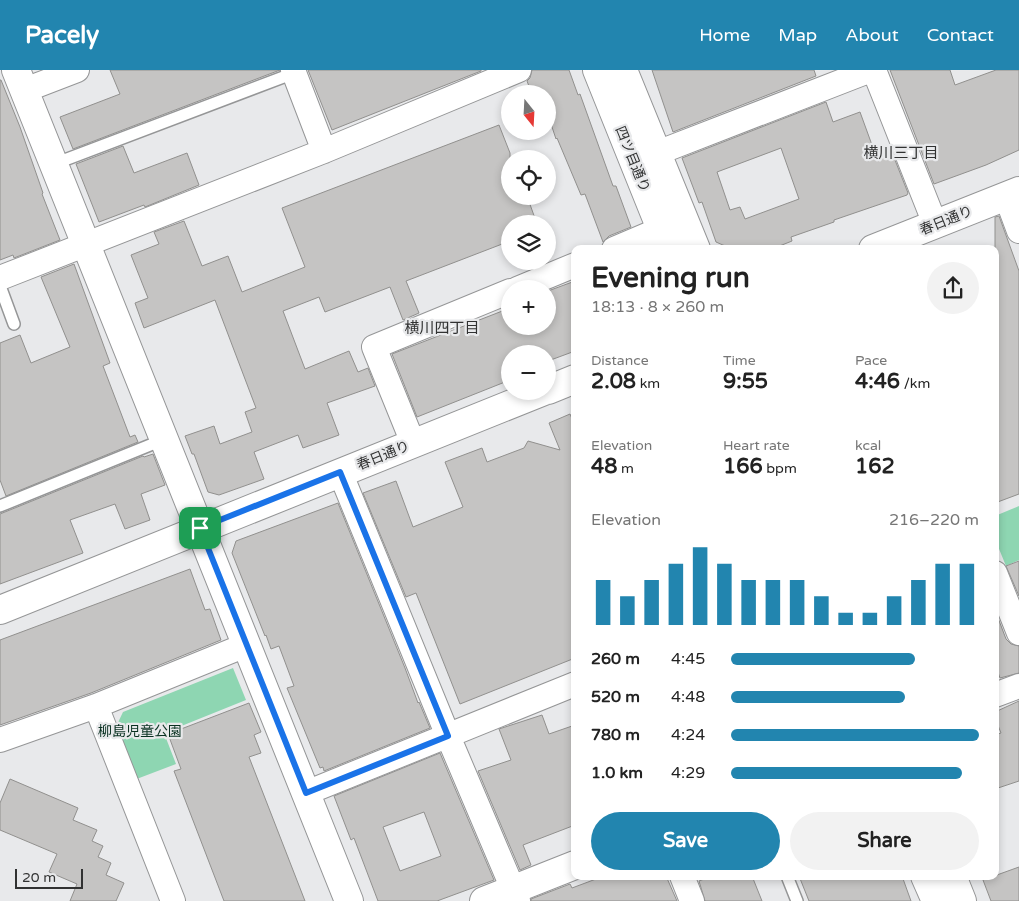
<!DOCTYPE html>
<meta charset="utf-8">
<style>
body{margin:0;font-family:"Varela Round","Noto Sans JP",sans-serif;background:#f2f2f2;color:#222;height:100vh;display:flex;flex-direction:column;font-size:19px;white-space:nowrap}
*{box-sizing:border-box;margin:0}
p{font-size:16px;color:#767676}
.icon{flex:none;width:28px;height:28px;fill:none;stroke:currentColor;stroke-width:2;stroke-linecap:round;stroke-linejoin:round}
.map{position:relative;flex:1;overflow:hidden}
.side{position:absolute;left:571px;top:175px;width:428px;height:635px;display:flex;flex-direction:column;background:#fff;border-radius:10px;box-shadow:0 2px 8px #0003}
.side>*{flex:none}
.needle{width:32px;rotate:162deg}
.tools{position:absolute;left:501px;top:15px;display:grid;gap:10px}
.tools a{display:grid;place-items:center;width:55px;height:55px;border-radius:50%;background:#fff;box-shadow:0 2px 8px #0003;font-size:25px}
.scale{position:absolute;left:15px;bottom:12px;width:68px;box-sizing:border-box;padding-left:5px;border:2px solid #313232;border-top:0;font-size:14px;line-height:18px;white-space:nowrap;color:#313232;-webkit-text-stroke:4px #e8e9eb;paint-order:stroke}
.pin{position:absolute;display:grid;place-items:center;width:42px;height:42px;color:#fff;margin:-21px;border-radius:10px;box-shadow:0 2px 8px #0006}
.round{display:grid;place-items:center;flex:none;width:52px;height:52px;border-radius:26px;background:#f2f2f2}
.head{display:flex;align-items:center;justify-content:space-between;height:85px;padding:0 20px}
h1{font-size:28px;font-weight:700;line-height:38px}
.stats{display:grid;grid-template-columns:repeat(3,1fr);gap:8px;height:85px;padding:5px 20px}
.stats div{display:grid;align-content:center}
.stats b{font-size:21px;font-weight:700}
.stats small{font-size:14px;font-weight:400}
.stats p{font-size:14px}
.chart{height:140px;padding:10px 20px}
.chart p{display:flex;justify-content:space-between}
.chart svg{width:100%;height:90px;margin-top:5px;stroke:#2285af;stroke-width:6}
.cta{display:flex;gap:10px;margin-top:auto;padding:10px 20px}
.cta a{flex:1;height:58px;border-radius:30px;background:#2285af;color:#fff;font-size:20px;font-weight:700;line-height:58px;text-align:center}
.cta a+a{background:#f2f2f2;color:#222}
ul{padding:0 20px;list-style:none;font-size:16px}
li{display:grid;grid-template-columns:80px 60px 1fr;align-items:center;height:38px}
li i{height:12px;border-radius:6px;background:#2285af}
header{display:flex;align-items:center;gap:30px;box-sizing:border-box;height:70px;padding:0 25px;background:#2285af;color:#fff}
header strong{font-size:24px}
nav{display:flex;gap:28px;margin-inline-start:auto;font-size:18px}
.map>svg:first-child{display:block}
.green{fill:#8ed6b2}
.building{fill:#c5c4c3;stroke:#91908e;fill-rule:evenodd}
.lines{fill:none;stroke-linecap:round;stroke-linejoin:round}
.lane-casing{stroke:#959697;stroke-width:14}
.street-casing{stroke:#959697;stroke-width:26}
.secondary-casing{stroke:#959697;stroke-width:30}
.lane{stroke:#fff;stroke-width:11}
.street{stroke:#fff;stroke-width:24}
.secondary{stroke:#fff;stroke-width:28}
.route-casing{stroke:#fff;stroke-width:10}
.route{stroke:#1a73e8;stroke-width:6}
.labels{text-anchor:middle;stroke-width:4.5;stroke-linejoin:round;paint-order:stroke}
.street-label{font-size:14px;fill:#313232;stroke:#e8e9eb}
.park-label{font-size:14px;fill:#093121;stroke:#e8e9eb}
.neighbourhood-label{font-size:15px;fill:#313232;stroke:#e8e9eb}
</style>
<header>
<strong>Pacely</strong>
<nav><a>Home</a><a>Map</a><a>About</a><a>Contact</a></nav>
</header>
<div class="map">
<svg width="1019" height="831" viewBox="0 0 1019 831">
<rect width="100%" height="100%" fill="#e8e9eb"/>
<path class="green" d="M1019 436V490L1006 496 995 469V446Z
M233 598 246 630 164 663 176 694 134 710 114 661 123 642Z"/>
<path class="building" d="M110 0H280L73 79 60 47 120 24Z
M308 0H481V1L332 60Z
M532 0H569L578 25 580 24 613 116H616L631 157 609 166 603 172 585 124 581 125 557 68 556 69 548 45V24H532L527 11 530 8Z
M652 0H814L816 6 673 62Z
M890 0H950L955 15 996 0H1019V80L986 95 934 114Z
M0 10H1L20 57 43 123 42 124 60 170 14 188 13 185 0 190Z
M826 32 833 52 860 42 876 86 891 80 908 123 907 125 834 150V152L791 167 792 171 772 179H732L716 172 702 132 699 133 682 88ZM781 78 799 129 745 149 740 137 730 140 717 102Z
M499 55 510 83V126H527L537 154H510V171L406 211 419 243 403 250 390 217 325 242 319 227 283 241 305 299 349 281 358 302 368 298 375 316 327 333 339 365 303 378 298 365 254 382 264 409 219 425 208 422 194 384H192L185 366 214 356 220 374 252 362 245 342 256 338 215 230 144 258 135 233 148 228 131 185 159 174 154 162 184 151 202 196 228 186 242 222 305 197 282 138Z
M123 76 134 103 187 83 199 115 145 137 144 135 99 152 76 94Z
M999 146 1019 201V424L995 433V147Z
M74 194 110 293 103 296 130 367 135 365 138 372 6 426 0 410V273L20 265 31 293 70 277 41 207Z
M575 211V281L548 291V284H510V310L417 347 392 284 510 238V256H548V221Z
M570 344 575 356V588L460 634 416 523 406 527 363 423 396 411 413 457 463 437 445 392 482 378 487 392 524 378 528 371 560 380 549 353Z
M153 384 165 415 141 424 150 450 125 459 115 434 70 450 83 483 0 514V444L143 386 144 387Z
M338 433 405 598 418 633 419 632 430 658 324 701 323 697 320 698 287 618 294 616 279 576 271 579 266 565 265 566 232 483 236 471Z
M1019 491V526L1006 496Z
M190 499 205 540 210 539 221 570 91 623 0 655V570Z
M995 540 1006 569 1011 574 1019 576V603L1000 608 995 594Z
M1019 631V711L995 719V665L1001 663 995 648V642Z
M249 633 261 662 254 665 261 683 249 687 305 831H224L174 701 181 699 168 664Z
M542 645 549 664 575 655V755L523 775 531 795 520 800 478 701 511 690 499 659Z
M440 683 494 810 437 831H378L354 768 351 770 334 726ZM424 742 441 786 400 801 383 757Z
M10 709 78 738 73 750 97 760 92 771 103 776 98 787 111 793 106 805 124 813 116 831H70L77 814 49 802 57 784 0 760V733Z
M1019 797V831H991L983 810Z
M604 806H666L677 831H531V829L570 814 572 818Z
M712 806H752L762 831H705L699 811Z
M799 806H902L911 831H809Z"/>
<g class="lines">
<defs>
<path id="lane" d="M54 94 294 3
M0 216 14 254
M0 436 165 369
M787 806 797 831"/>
<path id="street" d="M293 0 324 81
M874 0 935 154
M38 15 77 0
M657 83 871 0
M1006 126 1019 161
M614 179 661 159
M0 208 324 81 519 0
M517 219 575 195
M413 373 374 277 510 221
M340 402 448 666 518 831
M995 503 1019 563
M995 625 1019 616
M96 636 173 831
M0 670 96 636 246 575
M306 723 575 614
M682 806 692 831"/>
<path id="secondary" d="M16 0 349 831
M597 0 669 179
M623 0 696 179
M873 179 1019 121
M548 320 575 309
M0 540 544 321
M925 806 936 831
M952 806 962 831
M484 831 575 795"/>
</defs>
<use href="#lane" class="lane-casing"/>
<use href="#street" class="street-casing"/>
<use href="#secondary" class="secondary-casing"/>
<use href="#lane" class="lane"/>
<use href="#street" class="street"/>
<use href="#secondary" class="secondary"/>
</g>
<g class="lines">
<defs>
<path id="route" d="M340 402 448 666 306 723 200 458Z"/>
</defs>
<use href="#route" class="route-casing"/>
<use href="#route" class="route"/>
</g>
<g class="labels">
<g class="street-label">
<text transform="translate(633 89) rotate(68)" y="5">四ツ目通り</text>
<text transform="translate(946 150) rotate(-22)" y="5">春日通り</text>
<text transform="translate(383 385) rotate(-22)" y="5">春日通り</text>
</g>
<g class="park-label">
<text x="140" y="666">柳島児童公園</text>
</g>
<g class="neighbourhood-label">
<text x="901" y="88">横川三丁目</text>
<text x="442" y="263">横川四丁目</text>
</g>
</g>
</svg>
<div class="tools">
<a><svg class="needle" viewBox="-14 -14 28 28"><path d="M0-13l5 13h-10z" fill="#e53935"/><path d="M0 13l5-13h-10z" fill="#767676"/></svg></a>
<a><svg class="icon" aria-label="locate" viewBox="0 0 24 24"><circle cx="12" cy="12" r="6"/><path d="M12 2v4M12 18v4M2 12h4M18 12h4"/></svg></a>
<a><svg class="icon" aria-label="layers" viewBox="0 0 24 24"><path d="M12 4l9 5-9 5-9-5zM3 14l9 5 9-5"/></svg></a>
<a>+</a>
<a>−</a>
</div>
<div class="scale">20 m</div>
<div class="pin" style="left:200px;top:458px;background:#1e9e55"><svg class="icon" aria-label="arrive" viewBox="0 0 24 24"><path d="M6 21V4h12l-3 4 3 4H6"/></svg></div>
<section class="side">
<div class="head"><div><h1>Evening run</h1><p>18:13 · 8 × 260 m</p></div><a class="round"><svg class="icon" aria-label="share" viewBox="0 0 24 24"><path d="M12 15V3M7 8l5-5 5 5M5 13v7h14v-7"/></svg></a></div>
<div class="stats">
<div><p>Distance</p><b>2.08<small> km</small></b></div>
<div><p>Time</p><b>9:55</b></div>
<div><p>Pace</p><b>4:46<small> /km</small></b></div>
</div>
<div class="stats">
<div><p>Elevation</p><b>48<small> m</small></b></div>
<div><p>Heart rate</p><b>166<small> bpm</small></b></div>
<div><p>kcal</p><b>162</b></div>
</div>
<div class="chart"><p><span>Elevation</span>216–220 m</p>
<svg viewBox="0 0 160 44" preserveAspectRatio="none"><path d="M5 44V22M15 44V30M25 44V22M35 44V14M45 44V6M55 44V14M65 44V22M75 44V22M85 44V22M95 44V30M105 44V38M115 44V38M125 44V30M135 44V22M145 44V14M155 44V14"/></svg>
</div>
<ul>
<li><b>260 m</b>4:45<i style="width:74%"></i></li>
<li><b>520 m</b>4:48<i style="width:70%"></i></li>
<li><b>780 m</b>4:24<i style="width:100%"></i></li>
<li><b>1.0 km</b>4:29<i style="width:93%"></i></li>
</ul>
<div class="cta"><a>Save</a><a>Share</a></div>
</section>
</div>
